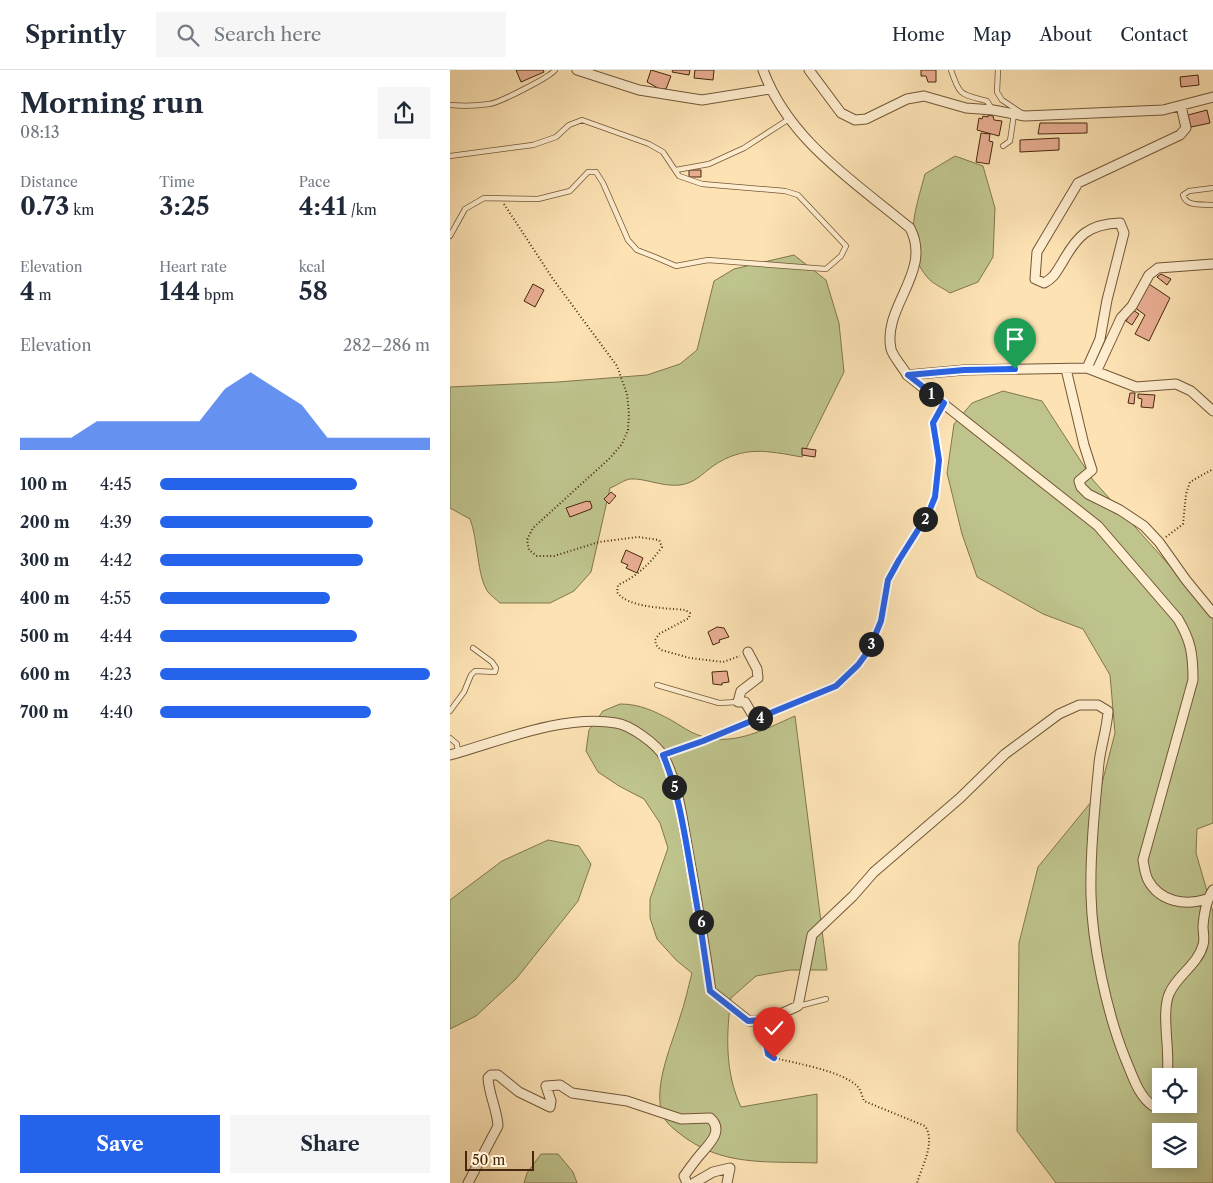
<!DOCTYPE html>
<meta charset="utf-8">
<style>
body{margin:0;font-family:"Libre Caslon Text",serif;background:#f6f6f7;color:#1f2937;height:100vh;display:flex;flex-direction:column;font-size:19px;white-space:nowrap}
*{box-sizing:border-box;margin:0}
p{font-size:16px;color:#747a83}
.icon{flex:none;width:28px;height:28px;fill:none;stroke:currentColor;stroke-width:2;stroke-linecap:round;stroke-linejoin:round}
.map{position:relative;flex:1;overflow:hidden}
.drawer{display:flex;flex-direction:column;background:#fff;width:450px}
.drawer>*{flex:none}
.buttons{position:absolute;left:702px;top:998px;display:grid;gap:10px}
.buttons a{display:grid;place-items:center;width:45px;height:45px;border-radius:0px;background:#fff;box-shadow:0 2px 12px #0003;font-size:25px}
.scale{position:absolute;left:15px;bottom:12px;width:69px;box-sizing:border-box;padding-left:5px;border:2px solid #45280d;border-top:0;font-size:14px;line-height:18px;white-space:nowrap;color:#45280d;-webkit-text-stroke:4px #feedce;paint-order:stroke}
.pin{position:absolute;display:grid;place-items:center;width:42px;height:42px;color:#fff;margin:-51px -21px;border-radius:50% 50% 50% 0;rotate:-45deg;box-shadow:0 0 5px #0007}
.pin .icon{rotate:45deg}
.km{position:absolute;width:25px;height:25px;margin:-12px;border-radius:50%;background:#222;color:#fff;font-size:14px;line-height:25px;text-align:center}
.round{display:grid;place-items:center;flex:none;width:52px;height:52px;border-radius:0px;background:#f6f6f7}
.head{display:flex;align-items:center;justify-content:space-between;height:85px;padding:0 20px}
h1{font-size:28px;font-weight:700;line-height:38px}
.stats{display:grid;grid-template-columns:repeat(3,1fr);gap:8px;height:85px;padding:5px 20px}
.stats div{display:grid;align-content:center}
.stats b{font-size:25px;font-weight:700}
.stats small{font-size:14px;font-weight:400}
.stats p{font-size:14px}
.chart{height:140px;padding:10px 20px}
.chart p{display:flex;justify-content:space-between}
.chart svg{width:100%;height:90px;margin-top:5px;fill:#2563eb;opacity:.7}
.cta{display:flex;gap:10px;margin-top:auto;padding:10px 20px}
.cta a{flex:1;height:58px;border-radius:0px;background:#2563eb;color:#fff;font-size:20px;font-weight:700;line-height:58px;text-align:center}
.cta a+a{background:#f6f6f7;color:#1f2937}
ul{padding:0 20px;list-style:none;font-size:16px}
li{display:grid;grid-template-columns:80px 60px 1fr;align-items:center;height:38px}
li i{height:12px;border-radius:6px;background:#2563eb}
header{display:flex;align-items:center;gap:30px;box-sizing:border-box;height:70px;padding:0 25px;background:#fff;border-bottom:1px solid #e0e1e3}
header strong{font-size:24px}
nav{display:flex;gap:28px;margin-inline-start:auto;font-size:18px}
.search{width:350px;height:45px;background:#f6f6f7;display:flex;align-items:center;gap:12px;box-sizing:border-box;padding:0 18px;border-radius:0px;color:#747a83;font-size:19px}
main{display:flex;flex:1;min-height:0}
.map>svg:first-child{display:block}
.green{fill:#bfc48d;stroke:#82764d;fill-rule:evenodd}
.building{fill:#e9ae93;stroke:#45280d}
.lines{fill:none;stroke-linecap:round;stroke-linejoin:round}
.lane-casing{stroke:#735737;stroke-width:6}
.street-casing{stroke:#735737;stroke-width:11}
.path{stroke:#45280d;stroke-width:2;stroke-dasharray:1 2.5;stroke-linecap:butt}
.lane{stroke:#feedce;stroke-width:4.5}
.street{stroke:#feedce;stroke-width:9}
.route-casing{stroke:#fff;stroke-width:10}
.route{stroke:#2563eb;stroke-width:6}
</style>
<header>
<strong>Sprintly</strong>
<div class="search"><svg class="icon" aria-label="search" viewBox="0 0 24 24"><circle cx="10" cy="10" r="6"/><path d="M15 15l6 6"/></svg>Search here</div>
<nav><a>Home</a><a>Map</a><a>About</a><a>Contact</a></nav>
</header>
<main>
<section class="drawer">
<div class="head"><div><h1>Morning run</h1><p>08:13</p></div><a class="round"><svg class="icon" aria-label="share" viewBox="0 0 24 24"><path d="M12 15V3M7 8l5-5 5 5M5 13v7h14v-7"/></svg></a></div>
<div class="stats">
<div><p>Distance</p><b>0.73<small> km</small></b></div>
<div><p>Time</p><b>3:25</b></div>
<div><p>Pace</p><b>4:41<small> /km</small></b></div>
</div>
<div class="stats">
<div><p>Elevation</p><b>4<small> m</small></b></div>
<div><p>Heart rate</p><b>144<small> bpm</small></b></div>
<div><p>kcal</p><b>58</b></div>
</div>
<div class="chart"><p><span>Elevation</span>282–286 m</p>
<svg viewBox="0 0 160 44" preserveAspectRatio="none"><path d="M0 44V38L10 38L20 38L30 30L40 30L50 30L60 30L70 30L80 14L90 6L100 14L110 22L120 38L130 38L140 38L150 38L160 38V44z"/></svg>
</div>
<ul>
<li><b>100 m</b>4:45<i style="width:73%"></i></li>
<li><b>200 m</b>4:39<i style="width:79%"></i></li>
<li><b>300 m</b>4:42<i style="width:75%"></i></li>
<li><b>400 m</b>4:55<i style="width:63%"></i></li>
<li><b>500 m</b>4:44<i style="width:73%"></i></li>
<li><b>600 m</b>4:23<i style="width:100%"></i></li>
<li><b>700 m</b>4:40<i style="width:78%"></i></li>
</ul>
<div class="cta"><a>Save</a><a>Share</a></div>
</section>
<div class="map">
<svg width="763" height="1113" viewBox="0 0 763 1113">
<rect width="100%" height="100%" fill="#fde3b4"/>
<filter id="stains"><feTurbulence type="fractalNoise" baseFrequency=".004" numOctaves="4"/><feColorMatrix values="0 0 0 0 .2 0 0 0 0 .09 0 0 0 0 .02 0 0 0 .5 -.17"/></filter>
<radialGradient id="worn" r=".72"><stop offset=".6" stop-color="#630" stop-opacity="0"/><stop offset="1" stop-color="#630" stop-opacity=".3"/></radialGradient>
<path class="green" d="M505 86 533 96 545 138 543 187 528 212 500 223C493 218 483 214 478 208 451 178 466 138 475 104Z
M344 185 376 210 389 253 394 302 352 387C317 381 294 375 263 396 252 404 245 413 230 415 212 417 195 408 181 409 175 409 166 416 160 418L141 502 124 521 100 533H50C46 529 41 526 38 522 27 507 28 469 20 449L0 438V317L108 312 197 305 230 294 247 280 264 211 284 199Z
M553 321 592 331 643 410 763 544V753L747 759 746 783 763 842V1113H606L567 1061 569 873 588 797 650 721 665 663 660 605 633 559 593 544 527 507 512 464 497 403 504 354 522 333ZM711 1006H739V1034H711ZM711 1061H739V1089H711Z
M170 634C190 634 204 641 221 650 230 655 239 662 248 665 282 678 315 659 345 646L377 900H340L306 906 281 928C276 965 275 1003 291 1037L367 1024V1093C316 1091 271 1097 229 1063 221 1057 213 1050 211 1040 205 1011 222 974 230 947 235 933 238 918 242 903L226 890 207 869 200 848V829L218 778 210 753 194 729 169 716 148 702 136 681 139 660 153 641Z
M98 770 129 776 141 794 128 831 66 909 26 946 0 959V830L52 791Z
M91 1084H108L123 1102 127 1113H74L77 1103Z"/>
<path class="building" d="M66 0H93L94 2 71 12Z
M201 0 221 6 216 19H210L197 12Z
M223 0H240L239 5 222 2Z
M245 0H264L263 10 244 8Z
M471 0H486V12H478L476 6H471Z
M748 5 749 15 731 17 730 7Z
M757 40 760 53 741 57 738 45Z
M538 45 543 46 544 50 552 51 549 66 527 60 529 48 532 49 533 46 538 47Z
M590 53H637V63L588 64Z
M531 63 540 64 539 71 543 72 539 94 526 92Z
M609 68V80L570 82V70Z
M239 100H251V107H239Z
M711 204 721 209 717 215 707 207Z
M83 214 94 220 85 237 74 231Z
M699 214 720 228 699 271 685 264 695 245 684 237Z
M683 240 689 244 682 255 676 251Z
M680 323H685L684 334 678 333Z
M688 324 705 325 703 338 691 337 692 329 688 328Z
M352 378 366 380 365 387 352 385Z
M161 422 166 426 159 434 154 429Z
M137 431 138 432 140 431 142 437 141 439 120 447 116 438Z
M176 480 193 488 187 503 176 498 178 495 171 492Z
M267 557 274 558 279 567 269 570 270 572 263 575 258 562Z
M277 601 279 612 272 613V615L263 614 262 602Z"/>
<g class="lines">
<defs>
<path id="lane" d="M501 0C510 27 511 24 537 31L542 39
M548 0 547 22 552 30 570 42
M0 35C13 36 26 36 39 34 49 33 100 7 105 0
M553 76 560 71 564 44
M0 86 83 75 106 67 119 55 132 50 199 74 213 82 229 106 252 114 335 121 348 125 396 176 391 186 376 199 258 190 226 196 205 187 187 180 178 170 153 113 146 102H138L120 121 88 129 34 128 15 139 0 166
M226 100 259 94 294 78 339 49
M763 118 739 121 733 125C736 137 752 134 763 135
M207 615 269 633 288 632
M0 641 14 622 21 605 25 601 45 602 46 598 42 592 23 578
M0 668 7 674 8 683
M349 936 376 929"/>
<path id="street" d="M127 0 189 20 252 30 320 19
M313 0C339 71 405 112 460 158 483 202 432 236 441 279 443 287 453 297 457 305L648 456 728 549C741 571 743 584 743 610L693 790C694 796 695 804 698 810 710 832 735 836 757 829
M359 0 391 43 405 50 416 49 457 29 474 26 516 38 543 40 575 46 713 40 763 27
M637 298 650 269 657 230 674 163 670 153C638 154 627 166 612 193 606 202 604 208 594 213L585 209 587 182 628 113 730 65 736 58 731 36
M616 299 634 375 642 400 629 411 631 417 638 424 670 440 694 456 709 472 736 510 763 543
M647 300 671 248 682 236 699 205 708 198 763 194
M457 305 514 300 637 298 686 317 726 314 741 321 763 341
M298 582 307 599 308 608 291 621 288 632H295L305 649
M0 685C50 671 114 644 166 653 180 655 207 674 214 687 228 713 232 747 237 775 246 824 254 872 261 921L299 951H315L348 936 362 865 403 826 424 802 510 728 555 684 609 644 629 635H648L658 641C657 660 651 675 649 693 645 736 640 782 641 825 642 874 657 943 675 988 682 1004 688 1026 703 1036L711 1033
M717 1006C721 983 710 941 720 922 728 905 748 894 753 875 755 869 753 863 753 856 754 844 756 830 763 820
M18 1113 48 1056C47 1039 39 1025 38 1008L41 1005H48L69 1022 100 1037 101 1031 96 1016 110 1015 122 1023 177 1031 231 1049 260 1048C275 1061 258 1075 249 1086 244 1092 239 1099 234 1106L237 1113
M244 1113 263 1102 280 1098 277 1113"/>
</defs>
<use href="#lane" class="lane-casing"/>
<use href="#street" class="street-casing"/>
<path class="path" d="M54 134 103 209 167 296 177 324 179 344 178 360 172 374 160 388 83 458 77 470 79 480 87 486H104L149 472 188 467 209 470 212 477C200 494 187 506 168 515L167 522C177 538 217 538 235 540L240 543 239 548 209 564 205 570 206 575 211 580 240 588 273 592 290 586
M716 467 733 454 736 424 740 412 763 399
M312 647 386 616 408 595 419 581 431 551 438 510 478 444 485 427 489 389 483 353 489 341
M221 682 296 653
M314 958 318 984 324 988C345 993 392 1001 407 1016 411 1020 412 1026 414 1031L475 1056C486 1072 472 1096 467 1113"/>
<use href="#lane" class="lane"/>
<use href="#street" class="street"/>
</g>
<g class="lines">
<defs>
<path id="route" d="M324 988 318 984 314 961 315 950 298 951 260 921C254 877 247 833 239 789 233 754 227 718 213 685L253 671 386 616 408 595 419 580 431 551 438 510 449 490 478 444 485 427 489 390 483 353 494 333 458 305 514 300 565 299"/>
</defs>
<use href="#route" class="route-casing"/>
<use href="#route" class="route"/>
</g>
<rect width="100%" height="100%" filter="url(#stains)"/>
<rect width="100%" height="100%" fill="url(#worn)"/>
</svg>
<div class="buttons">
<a><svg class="icon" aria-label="locate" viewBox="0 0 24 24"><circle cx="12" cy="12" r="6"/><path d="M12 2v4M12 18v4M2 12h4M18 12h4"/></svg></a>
<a><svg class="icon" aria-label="layers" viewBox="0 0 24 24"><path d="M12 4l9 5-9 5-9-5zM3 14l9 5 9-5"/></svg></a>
</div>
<div class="scale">50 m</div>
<div class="pin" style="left:565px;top:299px;background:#1e9e55"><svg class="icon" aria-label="arrive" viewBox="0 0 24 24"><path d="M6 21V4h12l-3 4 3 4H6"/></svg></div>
<div class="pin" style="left:324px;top:988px;background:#d93025"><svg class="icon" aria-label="check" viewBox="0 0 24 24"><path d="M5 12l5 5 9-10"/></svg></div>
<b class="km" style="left:481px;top:324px">1</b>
<b class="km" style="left:475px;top:449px">2</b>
<b class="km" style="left:421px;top:574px">3</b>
<b class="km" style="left:310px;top:648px">4</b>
<b class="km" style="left:224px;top:717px">5</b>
<b class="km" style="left:251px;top:852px">6</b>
</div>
</main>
